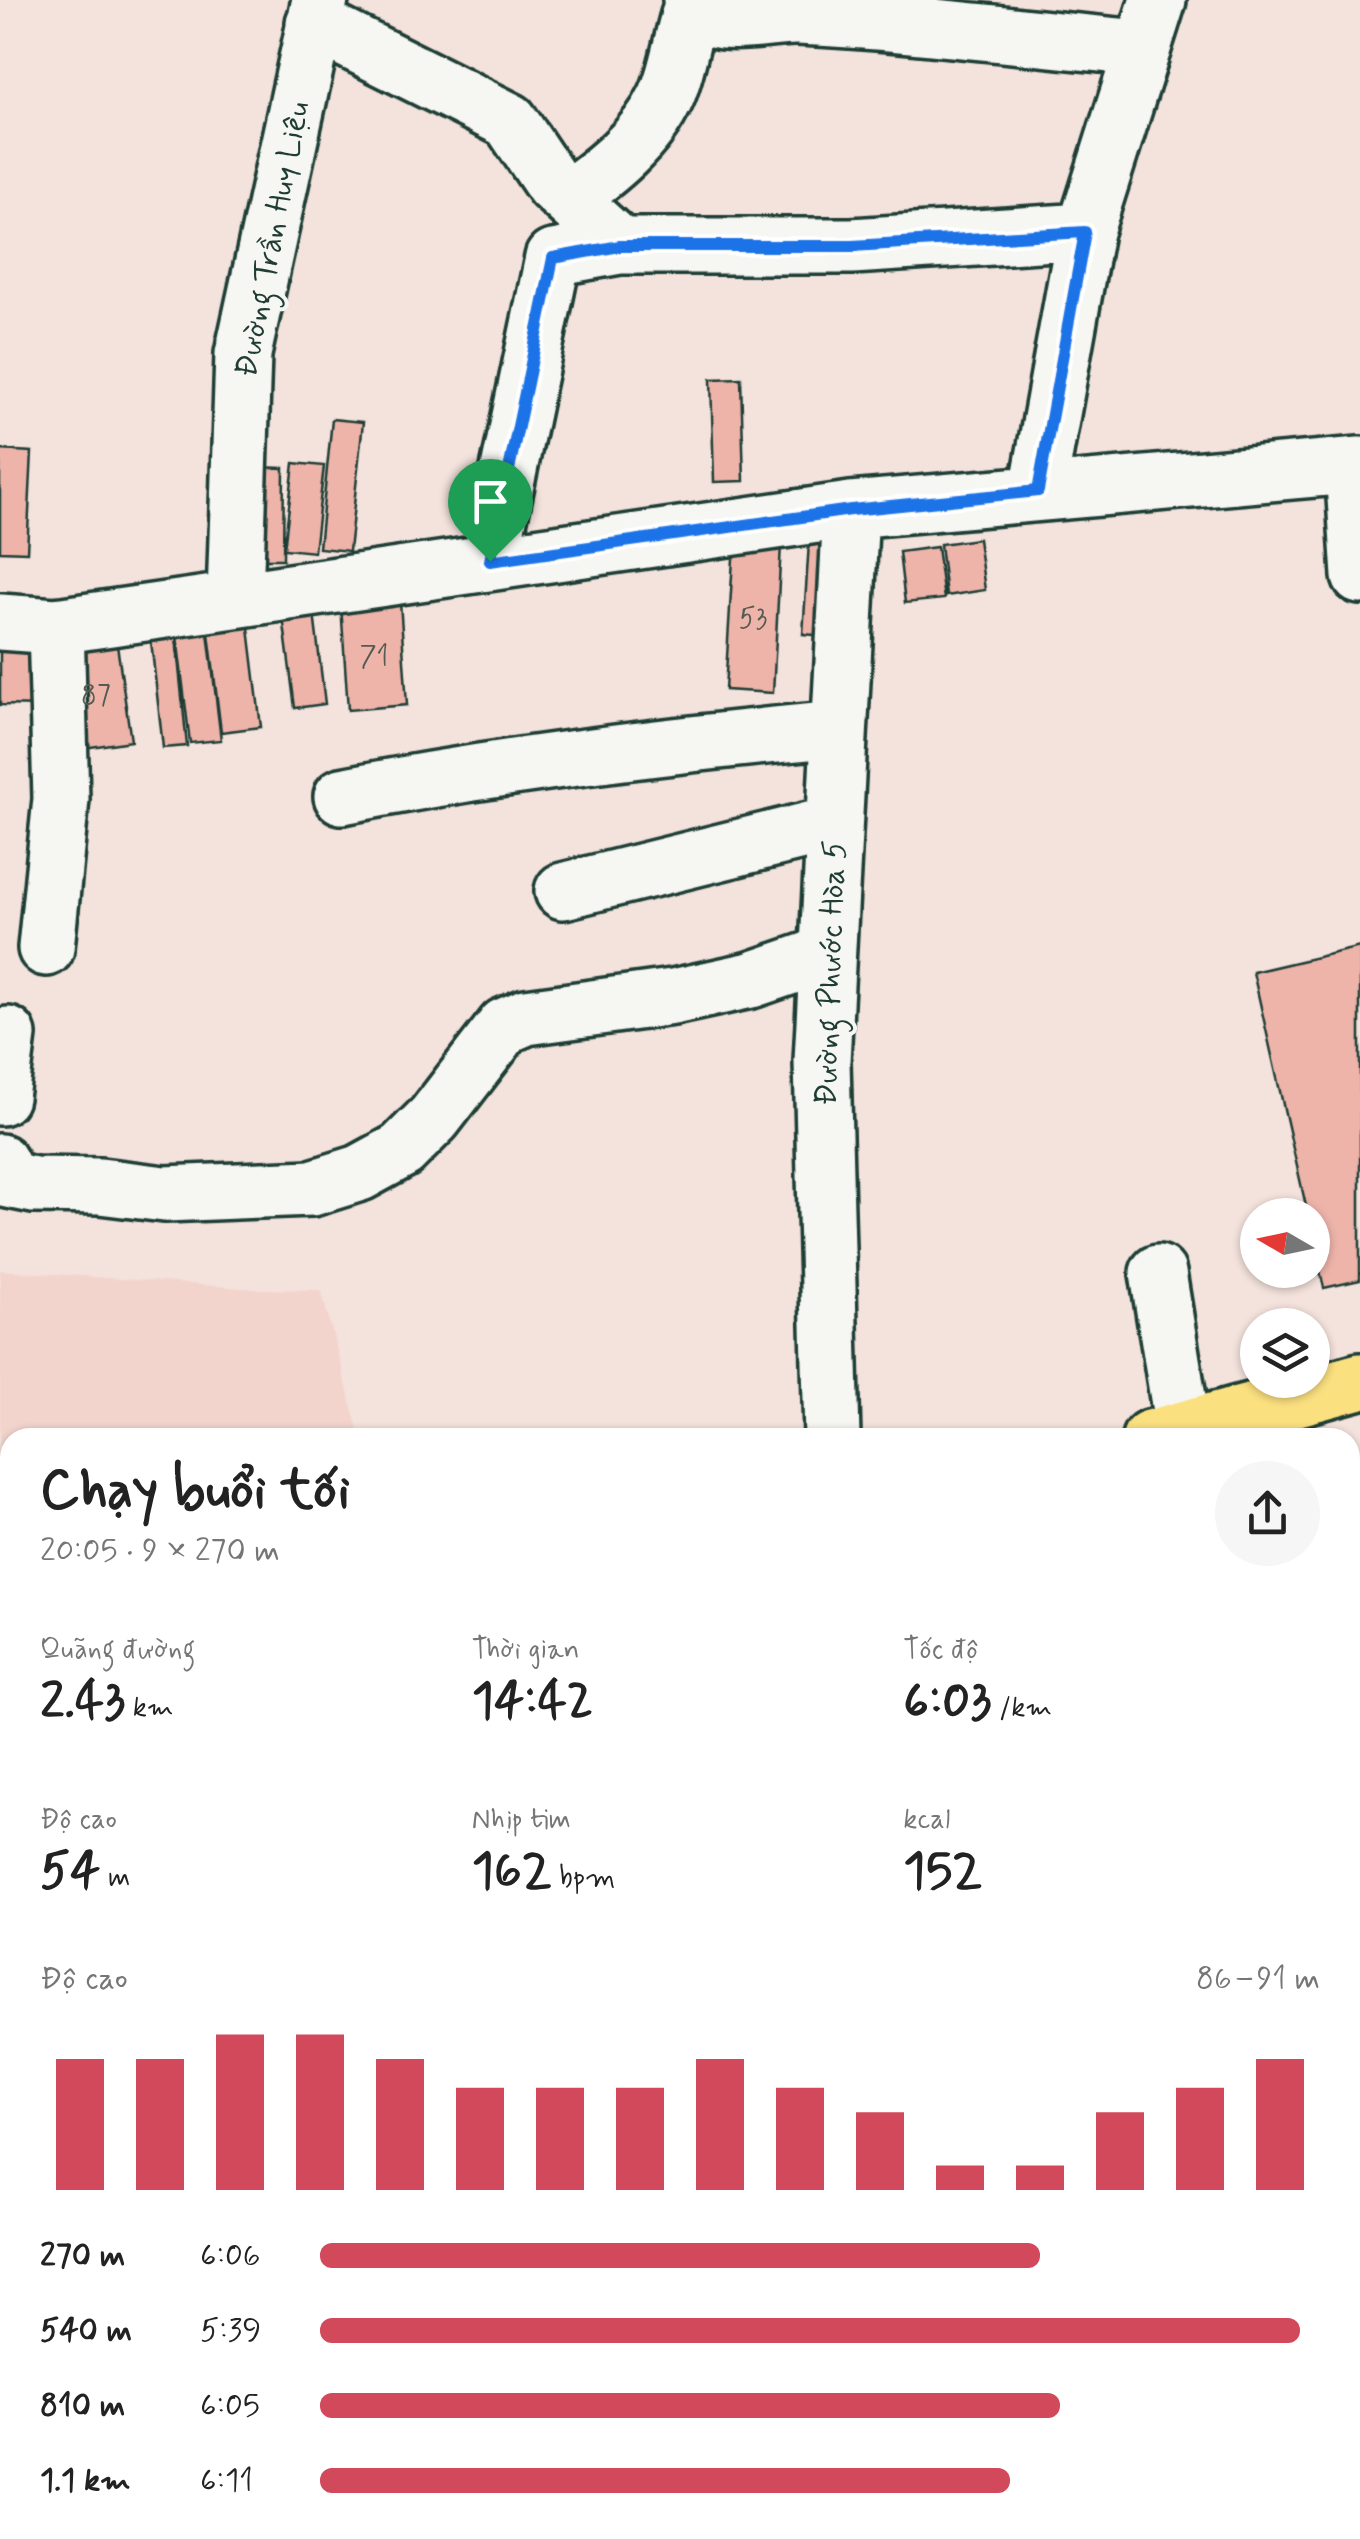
<!DOCTYPE html>
<html lang="vi">
<meta charset="utf-8">
<style>
body{margin:0;font-family:Mynerve,sans-serif;background:#f6f6f6;color:#222;height:100vh;display:flex;flex-direction:column;font-size:38px;white-space:nowrap}
*{box-sizing:border-box;margin:0}
p{font-size:32px;color:#767676}
.icon{flex:none;width:55px;height:55px;fill:none;stroke:currentColor;stroke-width:2;stroke-linecap:round;stroke-linejoin:round}
.map{position:relative;flex:1;overflow:hidden}
.drawer{position:absolute;left:0px;top:1428px;width:1360px;height:1112px;display:flex;flex-direction:column;background:#fff;border-radius:30px 30px 0 0;box-shadow:0 2px 8px #0004}
.drawer>*{flex:none}
.needle{width:65px;rotate:279deg}
.buttons{position:absolute;left:1240px;top:1198px;display:grid;gap:20px}
.buttons a{display:grid;place-items:center;width:90px;height:90px;border-radius:50%;background:#fff;box-shadow:0 2px 8px #0004;font-size:50px}
.pin{position:absolute;display:grid;place-items:center;width:85px;height:85px;color:#fff;margin:-102px -42px;border-radius:50% 50% 50% 0;rotate:-45deg;box-shadow:0 0 10px #0007}
.pin .icon{rotate:45deg}
.round{display:grid;place-items:center;flex:none;width:105px;height:105px;border-radius:52px;background:#f6f6f6}
.headline{display:flex;align-items:center;justify-content:space-between;height:170px;padding:0 40px}
h1{font-size:55px;font-weight:700;line-height:75px}
.metrics{display:grid;grid-template-columns:repeat(3,1fr);gap:15px;height:170px;padding:10px 40px}
.metrics div{display:grid;align-content:center}
.metrics b{font-size:50px;font-weight:700}
.metrics small{font-size:28px;font-weight:400}
.metrics p{font-size:28px}
.chart{height:280px;padding:20px 40px}
.chart p{display:flex;justify-content:space-between}
.chart svg{width:100%;height:180px;margin-top:10px;stroke:#d1495b;stroke-width:6}
ul{padding:0 40px;list-style:none;font-size:32px}
li{display:grid;grid-template-columns:160px 120px 1fr;align-items:center;height:75px}
li i{height:25px;border-radius:12px;background:#d1495b}
.map>svg:first-child{display:block}
.built{fill:#f2d4cd}
.building{fill:#eeb4aa;stroke:#1f3d34;stroke-width:2.5}
.lines{fill:none;stroke-linecap:round;stroke-linejoin:round}
.minor-casing{stroke:#1f3d34;stroke-width:62}
.major-casing{stroke:#1f3d34;stroke-width:62}
.minor{stroke:#f6f6f2;stroke-width:55}
.major{stroke:#fbe080;stroke-width:55}
.route-casing{stroke:#fff;stroke-width:20}
.route{stroke:#1a73e8;stroke-width:12}
.labels{text-anchor:middle;stroke-width:8;stroke-linejoin:round;paint-order:stroke}
.number-label{font-size:28px;fill:#535b52}
.street-label{font-size:32px;fill:#1f3d34;stroke:#f6f6f2}
</style>
<div class="map">
<svg width="1360" height="2539" viewBox="0 0 1360 2539">
<rect width="100%" height="100%" fill="#f4e2dc"/>
<filter id="ink" filterUnits="userSpaceOnUse"><feTurbulence type="fractalNoise" baseFrequency=".01" numOctaves="2"/><feDisplacementMap in="SourceGraphic" scale="20" xChannelSelector="R" yChannelSelector="G"/><feConvolveMatrix kernelMatrix="1 2 1 2 8 2 1 2 1" color-interpolation-filters="sRGB"/></filter>
<g filter="url(#ink)">
<path class="built" d="M0 1270 255 1289 321 1290 360 1437 10 1438V1676L0 1679Z
M1360 1445V1983L1350 1937V1448Z
M10 1820V2530H1045L1047 2539H0V1823Z"/>
<path class="building" d="M741 378 744 481 714 482 711 379Z
M332 419 363 422 349 551 319 548Z
M0 450 32 452 27 552 0 551Z
M294 463 324 466 314 552 284 549Z
M255 467 284 468 283 559H253Z
M810 527 845 529 838 637 803 634Z
M978 539 985 590 946 596 940 544Z
M734 542 781 545 773 693 725 690Z
M937 547 944 599 905 603 899 552Z
M400 601 407 705 348 710 341 605Z
M313 605 325 704 295 708 282 609Z
M248 620 261 727 221 732 208 625Z
M208 632 221 740 190 743 177 636Z
M116 638 131 741 77 749 61 647Z
M176 638 187 746 163 748 151 641Z
M0 639 46 641 44 706 0 705Z
M1360 947V1280L1324 1288 1312 1236V1215H1308L1253 972Z
M1360 1476V1550L1359 1551 1350 1519V1479Z
M1350 1519 1360 1553V1644L1350 1646Z
M1360 1644V1712L1350 1714V1646Z
M1360 1782V1820L1350 1822V1785Z"/>
<g class="lines">
<defs>
<path id="minor" d="M691 0C704 36 768 16 797 17 912 22 1028 38 1143 48
M314 23 510 121 553 185 620 246
M568 198C605 172 647 139 666 97 678 71 682 34 692 6
M1353 466 1360 576
M1038 491 1085 231 1158 0
M490 561 553 258 620 246H852L1085 231
M235 599 243 354 320 0
M0 622 56 626 851 510 1360 465
M342 796C506 764 673 744 839 729
M563 891 834 824
M46 948 61 799 56 626
M0 1097 8 1035
M0 1162 9 1180 34 1185 100 1186 165 1194 312 1188 360 1173 402 1150 434 1118 505 1026 526 1017 673 997 751 980 827 954
M1158 1273 1183 1429
M832 1438 822 1061 851 510
M0 1897 10 1895
M1350 2302 1360 2300
M649 2530 652 2539
M1322 2530 1324 2539"/>
<path id="major" d="M1150 1438 1360 1381
M0 1738 10 1735"/>
</defs>
<use href="#minor" class="minor-casing"/>
<use href="#major" class="major-casing"/>
<use href="#minor" class="minor"/>
<use href="#major" class="major"/>
</g>
</g>
<g class="lines" filter="url(#ink)">
<defs>
<path id="route" d="M1085 232 1038 491 851 510 490 561 553 258 620 246H852Z"/>
</defs>
<use href="#route" class="route-casing"/>
<use href="#route" class="route"/>
</g>
<g class="labels">
<g class="number-label">
<text x="753" y="627">53</text>
<text x="374" y="665">71</text>
<text x="96" y="704">87</text>
</g>
<g class="street-label">
<text transform="translate(271 239) rotate(-79)" y="11">Đường Trần Huy Liệu</text>
<text transform="translate(829 973) rotate(-88)" y="11">Đường Phước Hòa 5</text>
</g>
</g>
</svg>
<div class="buttons">
<a><svg class="needle" viewBox="-14 -14 28 28"><path d="M0-13l5 13h-10z" fill="#e53935"/><path d="M0 13l5-13h-10z" fill="#767676"/></svg></a>
<a><svg class="icon" aria-label="layers" viewBox="0 0 24 24"><path d="M12 4l9 5-9 5-9-5zM3 14l9 5 9-5"/></svg></a>
</div>
<div class="pin" style="left:490px;top:561px;background:#1e9e55"><svg class="icon" aria-label="arrive" viewBox="0 0 24 24"><path d="M6 21V4h12l-3 4 3 4H6"/></svg></div>
<section class="drawer">
<div class="headline"><div><h1>Chạy buổi tối</h1><p>20:05 · 9 × 270 m</p></div><a class="round"><svg class="icon" aria-label="share" viewBox="0 0 24 24"><path d="M12 15V3M7 8l5-5 5 5M5 13v7h14v-7"/></svg></a></div>
<div class="metrics">
<div><p>Quãng đường</p><b>2.43<small> km</small></b></div>
<div><p>Thời gian</p><b>14:42</b></div>
<div><p>Tốc độ</p><b>6:03<small> /km</small></b></div>
</div>
<div class="metrics">
<div><p>Độ cao</p><b>54<small> m</small></b></div>
<div><p>Nhịp tim</p><b>162<small> bpm</small></b></div>
<div><p>kcal</p><b>152</b></div>
</div>
<div class="chart"><p><span>Độ cao</span>86–91 m</p>
<svg viewBox="0 0 160 44" preserveAspectRatio="none"><path d="M5 44V12M15 44V12M25 44V6M35 44V6M45 44V12M55 44V19M65 44V19M75 44V19M85 44V12M95 44V19M105 44V25M115 44V38M125 44V38M135 44V25M145 44V19M155 44V12"/></svg>
</div>
<ul>
<li><b>270 m</b>6:06<i style="width:72%"></i></li>
<li><b>540 m</b>5:39<i style="width:98%"></i></li>
<li><b>810 m</b>6:05<i style="width:74%"></i></li>
<li><b>1.1 km</b>6:11<i style="width:69%"></i></li>
</ul>
</section>
</div>
